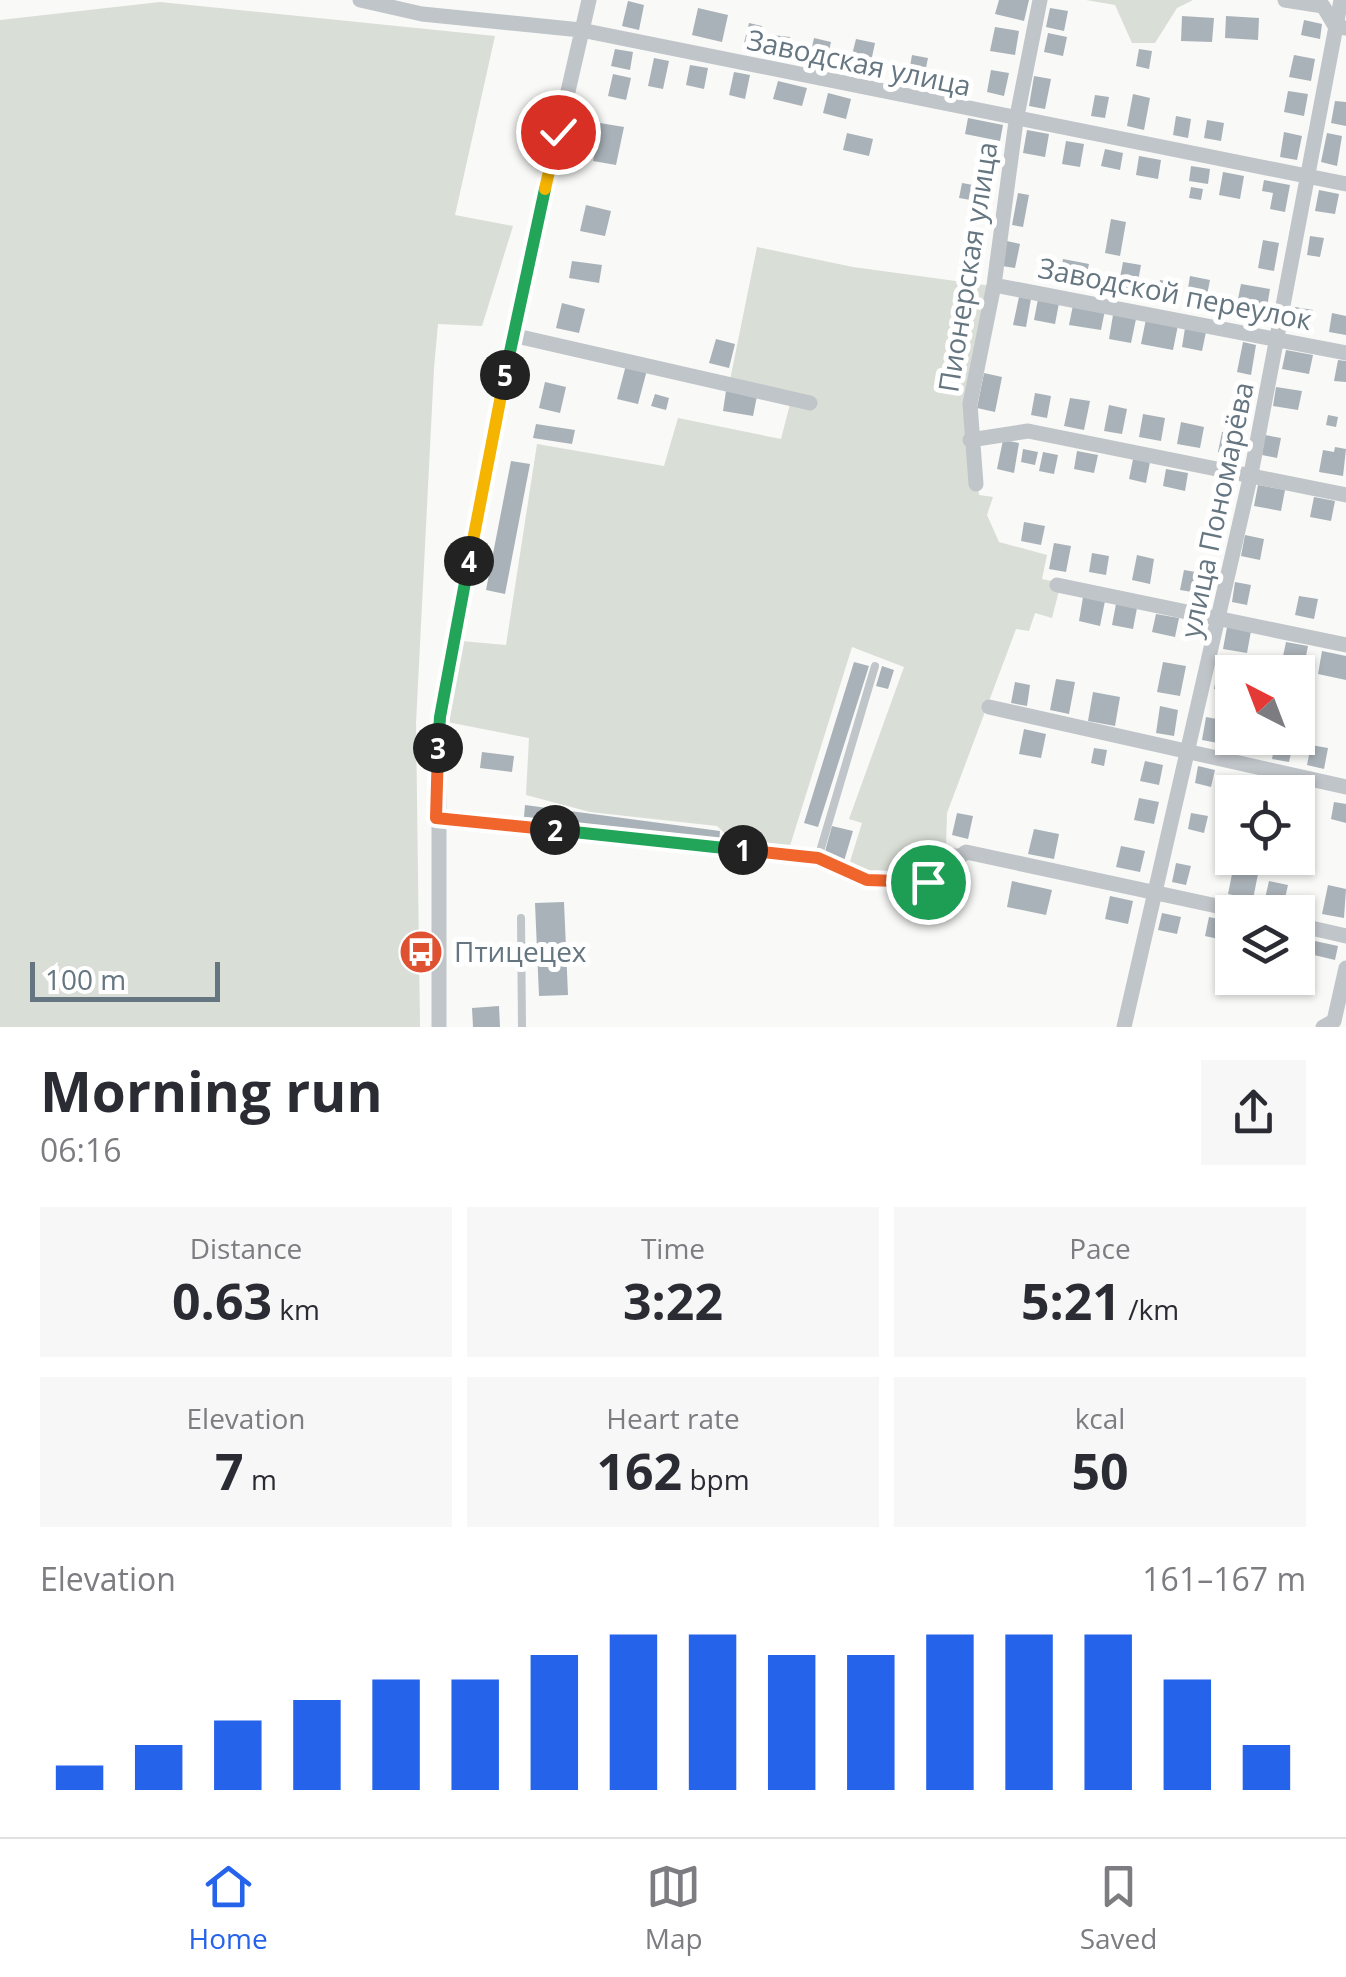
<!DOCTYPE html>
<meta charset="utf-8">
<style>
body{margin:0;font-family:"Open Sans",sans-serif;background:#f7f7f7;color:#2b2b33;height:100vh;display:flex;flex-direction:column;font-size:38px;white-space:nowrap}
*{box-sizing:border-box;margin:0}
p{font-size:32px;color:#7c7c81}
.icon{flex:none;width:55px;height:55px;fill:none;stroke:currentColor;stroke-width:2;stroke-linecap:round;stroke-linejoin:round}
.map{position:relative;height:1027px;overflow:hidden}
.sheet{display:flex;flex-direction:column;background:#fff;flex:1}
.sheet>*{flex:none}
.needle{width:65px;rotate:318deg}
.fabs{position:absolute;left:1215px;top:655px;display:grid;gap:20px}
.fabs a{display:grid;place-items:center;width:100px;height:100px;border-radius:0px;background:#fff;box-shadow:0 2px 8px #0004;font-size:50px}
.scale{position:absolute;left:30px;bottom:25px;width:190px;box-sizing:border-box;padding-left:10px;border:5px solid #657681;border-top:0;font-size:28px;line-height:35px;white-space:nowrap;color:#657681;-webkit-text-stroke:8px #fff;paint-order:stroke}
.pin{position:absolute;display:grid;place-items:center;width:85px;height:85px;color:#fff;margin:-42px;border:5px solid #fff;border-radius:50%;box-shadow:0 2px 10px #0007}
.km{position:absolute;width:50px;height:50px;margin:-25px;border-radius:50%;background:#222;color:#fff;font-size:28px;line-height:50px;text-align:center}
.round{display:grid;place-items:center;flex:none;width:105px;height:105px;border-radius:0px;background:#f7f7f7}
.summary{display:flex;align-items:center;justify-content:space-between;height:170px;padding:0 40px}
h1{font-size:55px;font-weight:700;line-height:75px}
.metrics{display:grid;grid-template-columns:repeat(3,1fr);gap:15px;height:170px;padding:10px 40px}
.metrics div{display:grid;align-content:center;border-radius:0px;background:#f7f7f7;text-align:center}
.metrics b{font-size:50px;font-weight:700}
.metrics small{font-size:28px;font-weight:400}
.metrics p{font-size:28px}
.chart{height:280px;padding:20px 40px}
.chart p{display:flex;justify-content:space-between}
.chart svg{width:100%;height:180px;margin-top:10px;stroke:#2563eb;stroke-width:6}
.dock{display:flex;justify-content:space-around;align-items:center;height:140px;border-top:2px solid #e1e1e2;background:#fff;font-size:28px;color:#7c7c81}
.dock a{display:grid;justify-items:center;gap:5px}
.dock .on{color:#2563eb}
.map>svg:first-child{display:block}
.green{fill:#d9ded6}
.building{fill:#a9b2b8}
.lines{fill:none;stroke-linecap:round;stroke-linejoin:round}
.service{stroke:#c0c5c9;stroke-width:8}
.minor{stroke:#c0c5c9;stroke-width:15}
.split-1-casing{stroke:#fff;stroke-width:20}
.split-2-casing{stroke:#fff;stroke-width:20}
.split-3-casing{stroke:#fff;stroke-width:20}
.split-4-casing{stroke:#fff;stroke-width:20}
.split-5-casing{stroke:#fff;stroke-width:20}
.split-6-casing{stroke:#fff;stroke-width:20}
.split-7-casing{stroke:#fff;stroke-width:20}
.split-1{stroke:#f0652b;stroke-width:12}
.split-2{stroke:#22a559;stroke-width:12}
.split-3{stroke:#f0652b;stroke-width:12}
.split-4{stroke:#22a559;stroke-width:12}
.split-5{stroke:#f5b400;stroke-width:12}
.split-6{stroke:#22a559;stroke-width:12}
.split-7{stroke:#f5b400;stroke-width:12}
.labels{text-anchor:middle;stroke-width:10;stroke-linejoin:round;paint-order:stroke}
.street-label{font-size:28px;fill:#657681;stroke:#fff}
.poi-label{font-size:28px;fill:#657681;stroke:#fff;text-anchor:start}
</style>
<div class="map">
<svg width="1346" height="1027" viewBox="0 0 1346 1027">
<rect width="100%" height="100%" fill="#f9f9f7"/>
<path class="green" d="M1086 0H1193L1177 8 1155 43H1132L1115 5Z
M160 2 495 36 455 215 513 226 482 326 438 324 434 368 416 723 420 1027H0V20Z
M757 247 853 267 992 286 968 402 979 495 993 497 987 515 999 542 1047 555 1042 579 1061 583 1052 618 1035 613 1029 631 1016 629 947 813 946 847 967 849 926 878 870 877 848 868 862 823 849 819 904 667 852 647 789 849 732 840 717 826 590 812 526 795 529 738 447 722 461 641 506 645 537 444 664 466 678 418 781 439 791 400 730 380Z"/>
<path class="building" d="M999 0H1029L1024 21 995 14Z
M628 1 644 5 639 30 622 26Z
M698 8 728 15 722 42 692 35Z
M1050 8 1068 11 1064 31 1046 27Z
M1182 16 1214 18 1212 42 1181 41Z
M1226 16 1259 18 1258 40 1225 38Z
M1304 20 1322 24 1320 39 1301 35Z
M749 23 762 26 756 50 743 47Z
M995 27 1019 31 1015 55 990 51Z
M1048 33 1067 37 1063 56 1044 52Z
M772 35 790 37 788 55 770 53Z
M814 38 831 42 826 64 809 61Z
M856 39 875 43 869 71 849 67Z
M615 49 633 52 630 70 611 66Z
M1139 49 1152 51 1149 69 1136 66Z
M912 55 928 58 923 82 908 78Z
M1294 55 1315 59 1311 81 1289 77Z
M654 58 669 61 663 89 648 86Z
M690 65 708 68 704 89 686 85Z
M991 70 1009 73 1004 96 987 92Z
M734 72 750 75 745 99 729 95Z
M613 74 631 78 626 100 608 96Z
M1034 76 1051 79 1045 109 1029 106Z
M778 81 807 88 802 106 773 99Z
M1288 91 1308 94 1304 116 1284 112Z
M828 93 851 99 846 119 823 113Z
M1133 94 1150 98 1144 130 1127 126Z
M1095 95 1109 97 1105 118 1091 116Z
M1335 101 1346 102V126L1331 123Z
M1176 116 1191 119 1188 138 1173 135Z
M968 118 1003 125 1000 141 965 134Z
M1207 120 1224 123 1221 141 1204 138Z
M600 123 624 127 616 165 593 161Z
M1027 130 1049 134 1045 157 1023 153Z
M1284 132 1302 136 1297 160 1280 157Z
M847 133 873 139 869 156 843 150Z
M1327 133 1342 136 1337 166 1321 162Z
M1066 141 1084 144 1080 167 1062 164Z
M1105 149 1123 153 1120 170 1101 166Z
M1139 156 1161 160 1158 179 1136 175Z
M1191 166 1210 169 1208 184 1189 181Z
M1223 172 1244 176 1240 199 1219 195Z
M1264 180 1290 185 1285 212 1270 209 1273 193 1262 191Z
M962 183 990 188 988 203 959 198Z
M1191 187 1203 189 1201 200 1189 198Z
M1319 190 1339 194 1335 214 1315 211Z
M1018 193 1029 195 1023 227 1012 225Z
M586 205 611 211 605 236 580 231Z
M1111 219 1126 222 1120 256 1105 253Z
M967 229 983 232 976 271 959 268Z
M1310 236 1324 238 1320 257 1307 255Z
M1263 240 1279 243 1274 271 1258 268Z
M1007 241 1020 244 1015 268 1002 266Z
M1063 259 1089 264 1085 281 1060 276Z
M572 261 602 265 599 283 569 278Z
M1123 262 1141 265 1136 292 1118 288Z
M1190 276 1210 280 1205 305 1186 301Z
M1160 280 1174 282 1171 298 1157 296Z
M1241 284 1270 289 1265 319 1235 314Z
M1019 297 1031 299 1026 327 1013 325Z
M1038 299 1059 303 1055 324 1034 320Z
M562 303 585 309 579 333 556 328Z
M1073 305 1105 310 1101 330 1069 325Z
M1295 307 1313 310 1309 330 1292 327Z
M1332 313 1346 316V335L1329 332Z
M1113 315 1136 319 1131 343 1109 339Z
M1146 319 1178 325 1173 350 1141 344Z
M1185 328 1206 332 1202 351 1182 347Z
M716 339 735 344 729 368 709 363Z
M1243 342 1256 345 1251 375 1237 372Z
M1286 350 1313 355 1309 374 1282 369Z
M1338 360 1346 361V382L1334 381Z
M626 365 647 370 638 404 617 399Z
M984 373 1002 377 995 412 977 408Z
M545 382 566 387 560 413 539 408Z
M1276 387 1302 391 1298 410 1273 406Z
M726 391 757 396 753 416 723 411Z
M1035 393 1051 396 1047 418 1031 415Z
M655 394 669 398 666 410 651 406Z
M1070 398 1090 401 1084 430 1064 426Z
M1109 405 1127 409 1122 434 1104 431Z
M1143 414 1165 418 1161 441 1139 437Z
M1328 415 1338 417 1336 427 1326 425Z
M1181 422 1204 427 1200 448 1177 444Z
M536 424 575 430 572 444 533 438Z
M1222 432 1242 435 1238 455 1218 452Z
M1265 435 1281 438 1277 458 1262 455Z
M1003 440 1019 443 1014 473 997 469Z
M1335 447 1346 449 1343 476 1319 472 1323 450 1334 452Z
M1023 449 1038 452 1035 465 1021 462Z
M1077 451 1098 455 1094 473 1074 469Z
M1043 452 1058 455 1054 474 1039 471Z
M1133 459 1150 462 1146 483 1129 479Z
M511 461 530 464 505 594 486 590Z
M1166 469 1188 473 1185 491 1163 486Z
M1216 478 1228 480 1225 500 1212 498Z
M1258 485 1285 490 1281 511 1254 506Z
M1314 497 1335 501 1331 521 1310 517Z
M1024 522 1045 526 1041 545 1021 541Z
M1245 535 1264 539 1260 560 1241 556Z
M1054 543 1071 546 1066 572 1049 569Z
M1092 553 1109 556 1106 575 1089 572Z
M1137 555 1154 559 1150 584 1132 580Z
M1184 570 1207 574 1204 594 1180 590Z
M1235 582 1251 585 1247 605 1232 602Z
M1299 596 1318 599 1314 619 1295 615Z
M1083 597 1105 601 1100 626 1079 621Z
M1116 604 1137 608 1133 629 1112 625Z
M1156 614 1179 618 1175 637 1152 632Z
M1227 627 1251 631 1247 653 1223 649Z
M1286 642 1308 646 1304 666 1282 661Z
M1322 651 1346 656V680L1318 674Z
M854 662 869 666 818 827 804 823Z
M1163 662 1186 666 1180 696 1157 692Z
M882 666 894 670 888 689 876 686Z
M1218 667 1232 670 1228 692 1214 689Z
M1056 679 1075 682 1069 714 1050 710Z
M1015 682 1030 685 1027 706 1011 703Z
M1093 692 1120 697 1115 726 1088 721Z
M1160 706 1178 710 1174 736 1156 733Z
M1206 717 1222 720 1218 743 1202 740Z
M1024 729 1046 734 1041 758 1019 754Z
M1276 738 1294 740 1289 762 1272 759Z
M1311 745 1328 748 1324 769 1307 765Z
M1094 748 1107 750 1104 766 1091 763Z
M482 752 514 756 512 772 480 768Z
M1145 761 1163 765 1159 785 1140 781Z
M1198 766 1215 770 1211 787 1195 783Z
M1254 779 1280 784 1279 792H1251Z
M1298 793 1311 796 1307 811 1298 809Z
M1139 798 1159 802 1154 824 1134 820Z
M1334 802 1346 804V823L1331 819Z
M525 805 720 831 719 843 524 817Z
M957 813 973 816 968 839 952 835Z
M1191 813 1208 816 1204 833 1188 829Z
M832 826 853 831 844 861 824 855Z
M1034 829 1059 834 1054 859 1028 854Z
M1121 846 1145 851 1140 872 1116 867Z
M1176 863 1191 866 1186 885 1172 882Z
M1233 869 1258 874 1253 899 1228 894Z
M1012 881 1052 890 1046 915 1007 907Z
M1269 881 1288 885 1283 907 1264 903Z
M1328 885 1346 889 1344 918 1322 914Z
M1110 896 1133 901 1128 924 1105 919Z
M564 902 568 995 539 996 535 903Z
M1162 913 1181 917 1177 934 1158 930Z
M1209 917 1227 921 1223 940 1205 936Z
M1301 938 1338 946 1335 960 1314 955 1312 964 1298 961Z
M499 1006 500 1027H473L472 1008Z"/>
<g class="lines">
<path class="service" d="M818 858 875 666
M521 918 522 1027"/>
<path class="minor" d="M360 0 422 14 581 30 1346 184
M1285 0 1323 6 1335 26 1346 28
M994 285 1346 353
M512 335 810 403
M970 440 1028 431 1346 495
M976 484 970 404 994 285 1016 121 1040 0
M1057 585 1346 645
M989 707 1346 787
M436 818 818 858 867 880 928 881 966 852 1245 912
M1298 925 1346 936
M439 1027V717L512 335 589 0
M1124 1027 1251 474 1341 0
M1323 1027 1334 1021 1346 968"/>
</g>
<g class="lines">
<defs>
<path id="split-1" d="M743 850 818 858 867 880 928 882"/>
<path id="split-2" d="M555 830 743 850"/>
<path id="split-3" d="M438 748 436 818 555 830"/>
<path id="split-4" d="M438 748 440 717 469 561"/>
<path id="split-5" d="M469 561 505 375"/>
<path id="split-6" d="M505 375 545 189"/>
<path id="split-7" d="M545 189 558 132"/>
</defs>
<use href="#split-1" class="split-1-casing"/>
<use href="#split-2" class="split-2-casing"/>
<use href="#split-3" class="split-3-casing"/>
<use href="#split-4" class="split-4-casing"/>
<use href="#split-5" class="split-5-casing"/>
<use href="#split-6" class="split-6-casing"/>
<use href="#split-7" class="split-7-casing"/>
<use href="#split-1" class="split-1"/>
<use href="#split-2" class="split-2"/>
<use href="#split-3" class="split-3"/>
<use href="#split-4" class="split-4"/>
<use href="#split-5" class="split-5"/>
<use href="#split-6" class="split-6"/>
<use href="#split-7" class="split-7"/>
</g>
<defs>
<symbol id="bus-disc" viewBox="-11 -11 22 22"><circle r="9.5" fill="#de5232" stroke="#fff"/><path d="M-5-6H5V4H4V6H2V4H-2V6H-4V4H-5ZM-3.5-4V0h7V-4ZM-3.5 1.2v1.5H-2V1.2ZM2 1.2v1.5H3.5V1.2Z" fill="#fff"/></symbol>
</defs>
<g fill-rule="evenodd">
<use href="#bus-disc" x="396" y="927" width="50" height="50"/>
</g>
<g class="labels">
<g class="street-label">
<text transform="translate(859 63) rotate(12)" y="10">Заводская улица</text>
<text transform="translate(968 267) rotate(-81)" y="10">Пионерская улица</text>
<text transform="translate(1175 294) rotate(11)" y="10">Заводской переулок</text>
<text transform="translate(1217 510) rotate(-78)" y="10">улица Пономарёва</text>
</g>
<g class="poi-label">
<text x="454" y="962">Птицецех</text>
</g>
</g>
</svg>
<div class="fabs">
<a><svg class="needle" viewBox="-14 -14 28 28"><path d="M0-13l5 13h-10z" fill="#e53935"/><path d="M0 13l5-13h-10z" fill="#7c7c81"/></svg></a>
<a><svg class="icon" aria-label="locate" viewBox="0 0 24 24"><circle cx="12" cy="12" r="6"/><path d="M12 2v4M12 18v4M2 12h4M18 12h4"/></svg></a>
<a><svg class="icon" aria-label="layers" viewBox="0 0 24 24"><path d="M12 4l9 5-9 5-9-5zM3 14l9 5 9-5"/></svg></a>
</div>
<div class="scale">100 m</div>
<div class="pin" style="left:928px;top:882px;background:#1e9e55"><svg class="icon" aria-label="arrive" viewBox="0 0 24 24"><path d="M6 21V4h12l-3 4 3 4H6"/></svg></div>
<div class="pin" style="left:558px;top:132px;background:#d93025"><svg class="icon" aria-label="check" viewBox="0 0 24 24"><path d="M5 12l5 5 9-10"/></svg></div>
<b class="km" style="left:743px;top:850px">1</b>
<b class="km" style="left:555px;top:830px">2</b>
<b class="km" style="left:438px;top:748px">3</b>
<b class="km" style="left:469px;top:561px">4</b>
<b class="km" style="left:505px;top:375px">5</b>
</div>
<section class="sheet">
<div class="summary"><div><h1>Morning run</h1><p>06:16</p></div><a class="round"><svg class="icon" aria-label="share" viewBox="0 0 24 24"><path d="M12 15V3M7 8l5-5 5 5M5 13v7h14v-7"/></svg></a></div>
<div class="metrics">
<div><p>Distance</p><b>0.63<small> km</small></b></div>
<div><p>Time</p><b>3:22</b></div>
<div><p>Pace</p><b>5:21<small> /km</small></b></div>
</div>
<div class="metrics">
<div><p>Elevation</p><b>7<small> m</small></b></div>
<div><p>Heart rate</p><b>162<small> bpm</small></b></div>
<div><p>kcal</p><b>50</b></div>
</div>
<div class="chart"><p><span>Elevation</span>161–167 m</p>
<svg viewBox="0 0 160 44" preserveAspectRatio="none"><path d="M5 44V38M15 44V33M25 44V27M35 44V22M45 44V17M55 44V17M65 44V11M75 44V6M85 44V6M95 44V11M105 44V11M115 44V6M125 44V6M135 44V6M145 44V17M155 44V33"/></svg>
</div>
</section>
<nav class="dock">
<a class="on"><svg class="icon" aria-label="home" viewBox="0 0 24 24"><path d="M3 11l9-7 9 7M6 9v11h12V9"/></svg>Home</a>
<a><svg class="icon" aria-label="map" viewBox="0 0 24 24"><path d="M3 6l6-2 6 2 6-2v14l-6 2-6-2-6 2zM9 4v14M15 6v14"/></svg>Map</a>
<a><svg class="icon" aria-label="saved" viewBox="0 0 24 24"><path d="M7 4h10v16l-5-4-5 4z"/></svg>Saved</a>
</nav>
